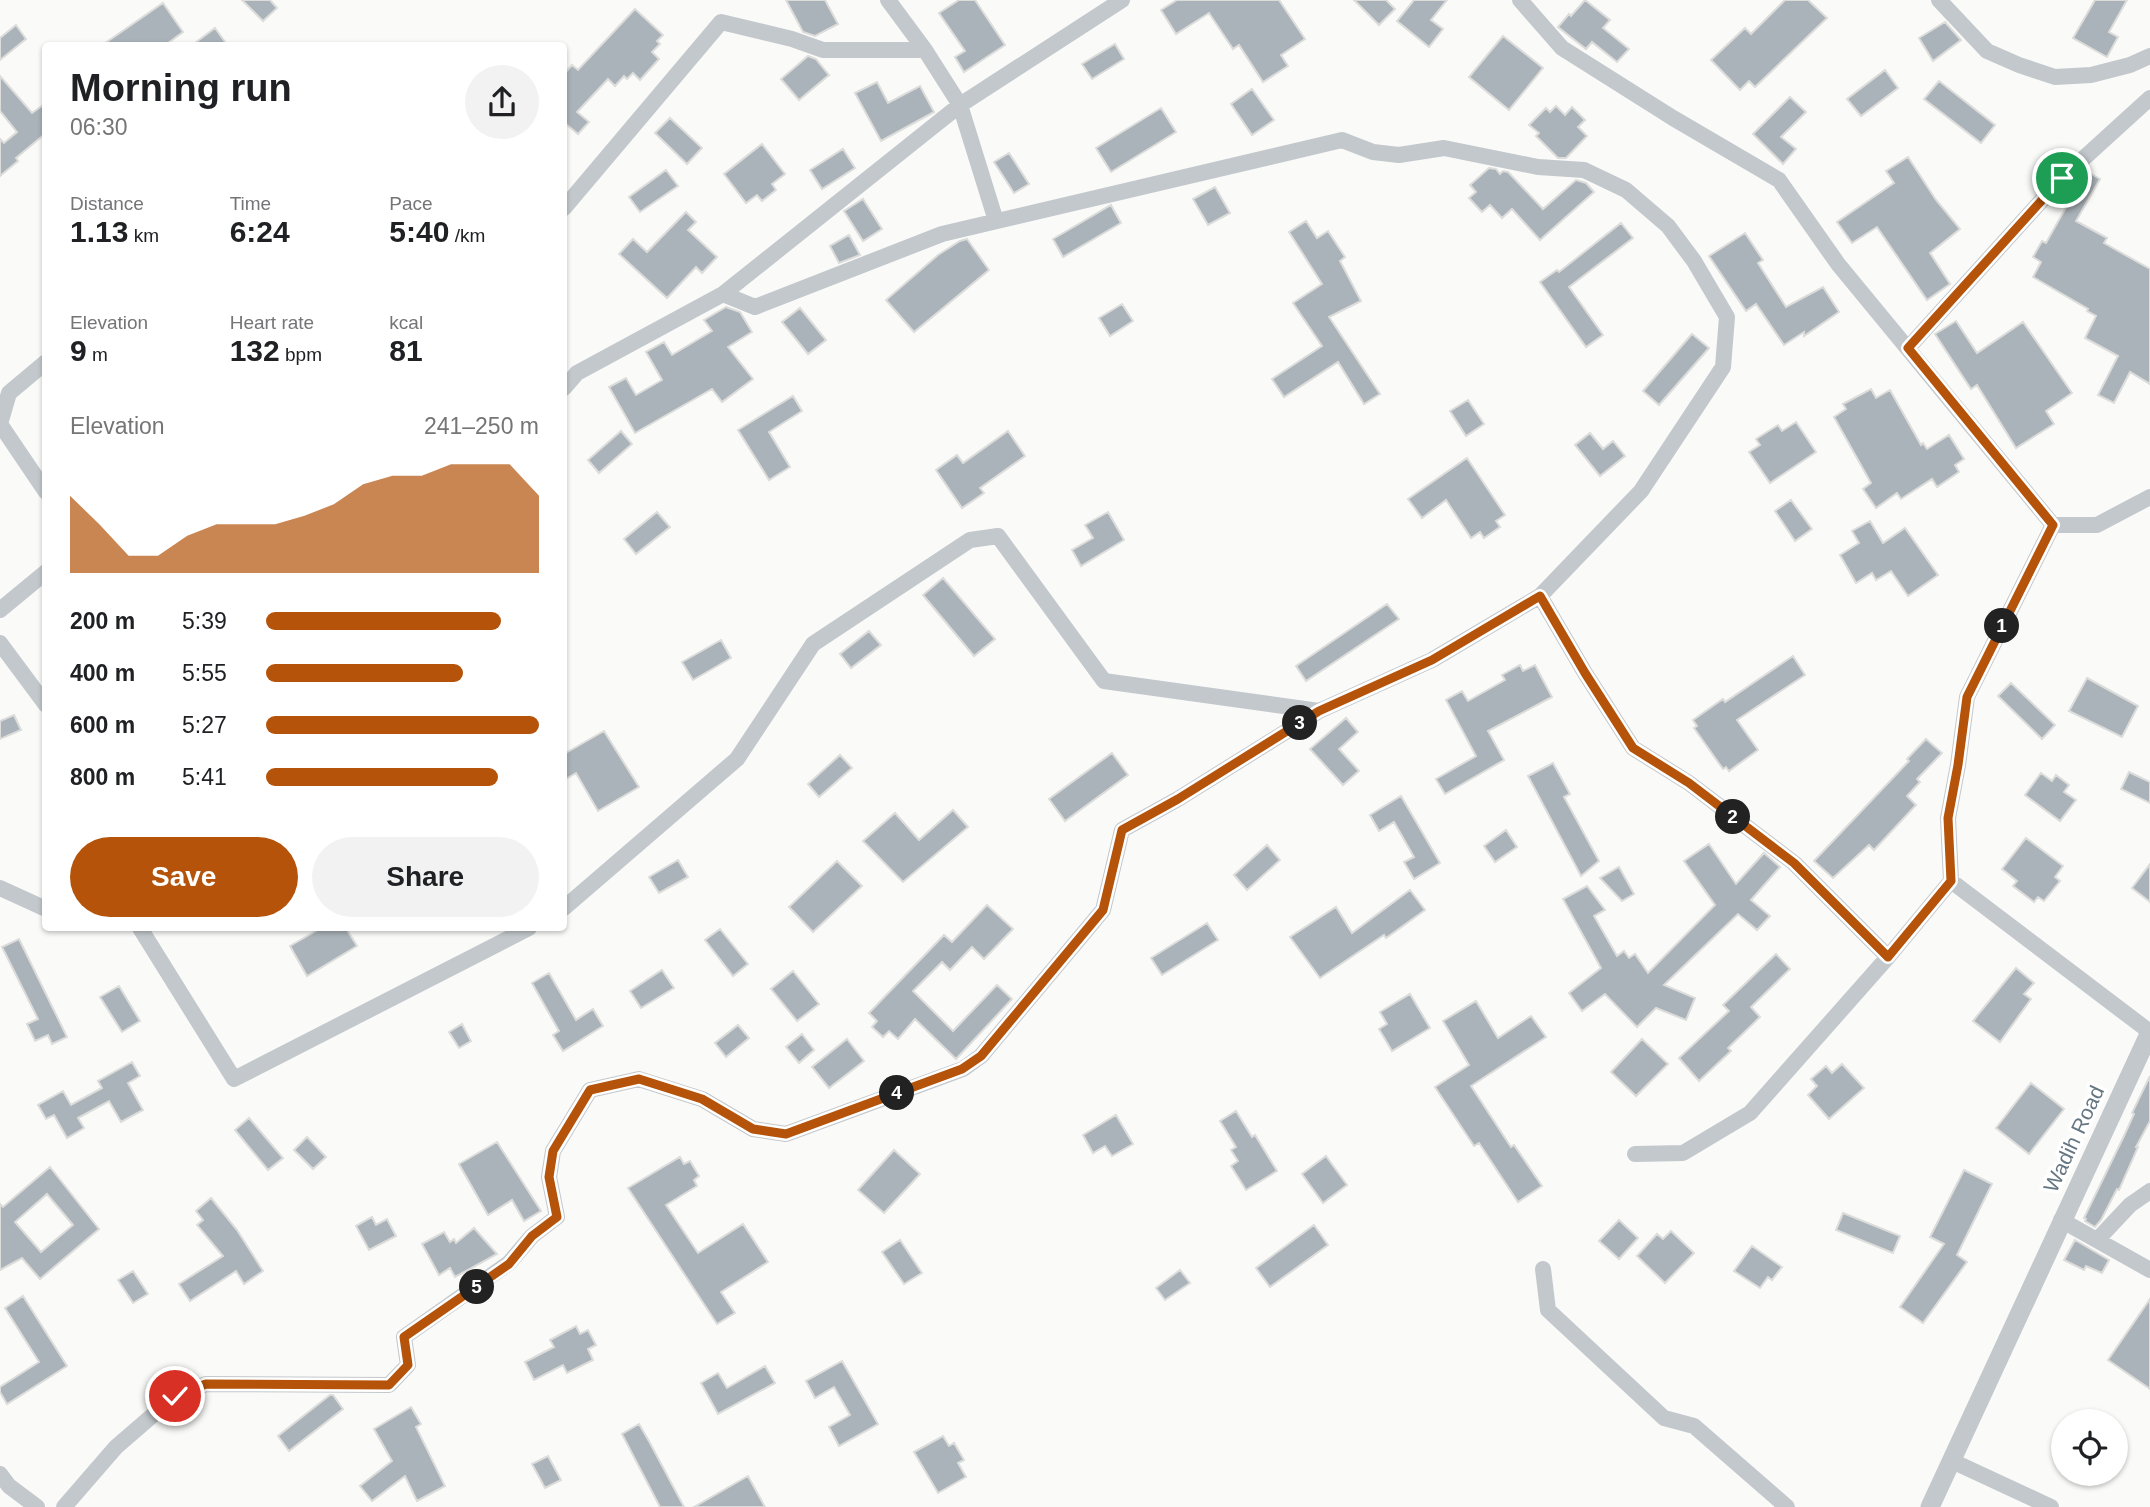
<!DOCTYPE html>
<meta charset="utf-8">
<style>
body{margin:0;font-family:Arial,sans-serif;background:#f2f2f2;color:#202124;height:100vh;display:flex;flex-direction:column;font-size:26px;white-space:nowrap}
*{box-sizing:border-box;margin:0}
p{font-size:23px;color:#757577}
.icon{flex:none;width:38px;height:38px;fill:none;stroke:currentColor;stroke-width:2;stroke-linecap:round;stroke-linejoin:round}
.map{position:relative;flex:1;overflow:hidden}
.panel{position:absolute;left:42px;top:42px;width:525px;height:889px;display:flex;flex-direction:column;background:#fff;border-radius:7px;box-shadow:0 2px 5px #0004}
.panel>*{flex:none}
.buttons{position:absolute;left:2051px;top:1409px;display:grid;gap:14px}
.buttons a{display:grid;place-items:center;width:77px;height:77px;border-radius:50%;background:#fff;box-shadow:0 2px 5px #0004;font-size:35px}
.pin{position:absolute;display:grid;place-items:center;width:60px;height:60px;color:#fff;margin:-30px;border:4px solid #fff;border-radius:50%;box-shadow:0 2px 7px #0007}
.km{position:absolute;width:35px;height:35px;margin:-18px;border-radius:50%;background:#222;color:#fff;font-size:19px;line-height:35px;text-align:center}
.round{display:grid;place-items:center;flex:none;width:74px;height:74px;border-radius:37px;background:#f2f2f2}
.headline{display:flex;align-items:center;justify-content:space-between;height:119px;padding:0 28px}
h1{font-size:38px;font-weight:600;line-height:52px}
.figures{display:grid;grid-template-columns:repeat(3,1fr);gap:10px;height:119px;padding:7px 28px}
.figures div{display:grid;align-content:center}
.figures b{font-size:30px;font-weight:600}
.figures small{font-size:19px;font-weight:400}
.figures p{font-size:19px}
.chart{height:196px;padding:14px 28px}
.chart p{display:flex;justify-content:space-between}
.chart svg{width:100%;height:126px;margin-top:7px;fill:#b45309;opacity:.7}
.primary-button{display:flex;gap:14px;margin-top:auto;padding:14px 28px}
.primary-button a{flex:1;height:80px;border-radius:42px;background:#b45309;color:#fff;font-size:28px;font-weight:600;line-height:80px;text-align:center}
.primary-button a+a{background:#f2f2f2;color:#202124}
ul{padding:0 28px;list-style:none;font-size:23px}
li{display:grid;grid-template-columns:112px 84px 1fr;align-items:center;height:52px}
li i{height:18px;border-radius:9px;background:#b45309}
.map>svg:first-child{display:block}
.building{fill:#aab3b9;stroke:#dcdcda;stroke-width:2;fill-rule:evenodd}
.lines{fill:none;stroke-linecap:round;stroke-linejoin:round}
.minor{stroke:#c3c8cc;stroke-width:16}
.tertiary{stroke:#c3c8cc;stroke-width:19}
.route-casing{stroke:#fff;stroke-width:14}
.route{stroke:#b45309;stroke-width:9}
.labels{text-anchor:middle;stroke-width:7;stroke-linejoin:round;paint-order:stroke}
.street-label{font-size:21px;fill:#657683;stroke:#fff}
</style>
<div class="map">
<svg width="2150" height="1507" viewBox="0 0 2150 1507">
<rect width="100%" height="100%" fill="#fafaf8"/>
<path class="building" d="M242 0H270L277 8 263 21Z
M786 0H825L838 24 815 36 803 32Z
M959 0H975L1005 45 964 72 955 57 965 51 939 13Z
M1177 0H1279L1305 39 1281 55 1288 66 1263 82 1239 45 1233 49 1209 13 1176 34 1161 10Z
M1354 0H1386L1395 9 1379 25Z
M1414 0H1447L1431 20 1443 29 1429 47 1397 21Z
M1585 0 1610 20 1603 28 1629 49 1617 62 1592 42 1586 49 1558 27 1569 14 1571 16Z
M1785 0H1808L1827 18 1755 87 1749 81 1740 90 1711 60 1745 28 1751 34Z
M2095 0H2127L2109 32 2118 37 2107 57 2073 38Z
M163 3 183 32 164 46H101Z
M635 9 663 35 657 41 660 44 652 52 659 59 640 80 633 73 627 79 624 76 615 86 608 79 577 112 589 122 578 134 566 124 564 126V74L572 65 578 70Z
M1945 22 1961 40 1933 61 1919 38Z
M16 25 26 39 0 60V38Z
M215 28 228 46H191Z
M1503 36 1543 68 1509 110 1469 77Z
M1115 44 1124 59 1092 79 1082 64Z
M808 56 816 59 829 75 799 100 781 79Z
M1885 70 1898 88 1861 116 1847 99Z
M0 76 32 113 46 103V133L16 158 18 161 0 176V139L4 143 17 132 0 111Z
M1939 81 1995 125 1981 143 1924 99Z
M877 82 888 103 920 86 934 112 881 141 855 93Z
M1252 89 1274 120 1252 135 1231 104Z
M1790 97 1806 112 1781 137 1796 149 1783 164 1753 134Z
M1556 106 1565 115 1572 107 1585 120 1578 127 1587 136 1566 158H1558L1536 136 1539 133 1529 125 1546 108 1550 112Z
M1161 108 1176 132 1111 172 1096 148Z
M670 118 702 148 687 164 655 133Z
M762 144 785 174 772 184 776 190 762 201 757 195 746 203 724 174Z
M843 149 855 168 822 189 810 170Z
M1009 153 1029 184 1014 193 994 162Z
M1908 157 1936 200 1960 229 1930 253 1950 284 1927 300 1877 227 1852 243 1837 222 1894 183 1886 171Z
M1489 168 1496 169 1500 174 1503 171 1508 172 1543 209 1576 180 1586 183 1594 192 1540 240 1512 209 1502 218 1490 205 1482 212 1469 198 1476 192 1470 185Z
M666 170 678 186 640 212 629 197Z
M2086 171 2100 179 2076 221 2107 238 2104 243 2150 269V384L2130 372 2114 403 2098 395 2118 356 2085 338 2096 316 2087 311 2088 309 2033 277 2041 262 2033 257 2042 241 2046 243 2073 195 2069 193 2077 178Z
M1215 187 1230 213 1208 225 1193 199Z
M863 199 882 229 863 241 844 211Z
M1111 205 1121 223 1063 257 1053 239Z
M686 212 696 222 688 230 717 257 702 273 696 267 667 298 619 254 633 239 647 252Z
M1306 221 1317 238 1328 231 1345 257 1340 261 1361 301 1329 317 1380 394 1364 404 1338 362 1284 397 1272 379 1322 346 1293 303 1322 284 1289 232Z
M1621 223 1633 238 1569 287 1603 335 1586 347 1540 282 1557 270 1559 272Z
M1745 233 1763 260 1758 263 1786 307 1823 287 1839 312 1804 336V332L1784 345 1756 304 1746 311 1709 256Z
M849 235 860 255 839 263 830 246Z
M967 239 989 270 914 332 886 300 938 255 960 241Z
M1122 304 1133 321 1110 336 1099 318Z
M726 307 740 312 752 332 728 347 753 379 722 402 712 389 635 433 609 387 626 378 636 395 662 380 646 352 664 342 672 355 712 331 704 320Z
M800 308 826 340 808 354 782 322Z
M1956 321 1977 353 2023 322 2072 393 2046 411 2054 424 2016 448 1977 385 1971 389 1935 334Z
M1692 334 1709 348 1659 405 1643 391Z
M1871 389 1876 398 1890 390 1921 445 1923 443 1927 449 1949 435 1964 459 1955 465 1959 472 1937 487 1932 479 1901 499 1897 493 1876 508 1863 489 1871 483 1834 417 1846 409 1843 404Z
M793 396 802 411 769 432 790 467 769 480 738 430Z
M1468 400 1484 424 1466 436 1450 411Z
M1796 422 1816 452 1770 483 1749 452 1760 445 1756 439 1778 425 1782 431Z
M621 431 632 444 599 473 588 460Z
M1008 431 1025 456 980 488 984 493 962 508 936 470 957 455 963 463Z
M1590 433 1603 449 1613 441 1625 456 1600 476 1575 445Z
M1467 458 1505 515 1496 521 1500 527 1484 538 1480 532 1471 538 1446 500 1422 518 1408 499Z
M1791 500 1812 529 1795 541 1775 511Z
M657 512 670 527 636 554 624 539Z
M1108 512 1124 540 1081 566 1072 550 1093 538 1085 525Z
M1870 521 1883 543 1905 528 1938 575 1908 596 1891 571 1876 580 1872 573 1856 583 1840 555 1859 543 1852 531Z
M943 578 995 639 974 656 923 595Z
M1387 604 1399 619 1306 681 1296 666Z
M869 631 881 645 851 668 840 654Z
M721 640 731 658 693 680 682 662Z
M1793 656 1805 675 1737 720 1758 750 1729 771 1726 767 1723 769 1694 728 1697 726 1693 720 1723 699 1725 702Z
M1520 665 1523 671 1535 665 1552 697 1488 731 1504 760 1445 794 1436 779 1476 756 1446 700 1462 691 1468 701 1505 680 1502 675Z
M2087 678 2138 706 2122 737 2069 711Z
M2011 683 2055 725 2042 739 1998 696Z
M14 715 21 730 0 739V721Z
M1346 718 1358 732 1339 749 1359 771 1343 785 1310 749Z
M604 731 639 787 598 811 576 773 564 780V754Z
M1926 739 1942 753 1917 779 1920 782 1907 796 1916 805 1874 850 1869 845 1833 878 1814 861 1909 761 1907 759Z
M1112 753 1128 775 1065 821 1049 799Z
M840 755 852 768 819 797 808 784Z
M1553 763 1570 794 1564 797 1599 861 1581 876 1528 776Z
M2129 772 2150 782V803L2121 789Z
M2041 773 2052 781 2056 775 2069 785 2064 792 2076 800 2060 821 2025 795Z
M1401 796 1440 863 1414 879 1404 862 1414 857 1394 822 1379 831 1370 815Z
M953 810 968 827 903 882 863 841 895 813 919 840Z
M1506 830 1517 847 1495 862 1484 846Z
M2026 838 2063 866 2055 877 2060 881 2044 901 2038 897 2034 902 2013 886 2017 881 2002 869Z
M1709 844 1736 884 1764 853 1780 867 1751 900 1770 916 1757 930 1738 914 1664 985 1695 998 1686 1020 1656 1008 1637 1027 1605 994 1582 1011 1569 993 1601 968 1563 899 1587 886 1605 910 1594 916 1617 956 1624 951 1629 958 1635 954 1648 973 1715 905 1684 861Z
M1267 845 1280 860 1247 890 1234 875Z
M678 860 688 877 659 893 649 877Z
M837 861 862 886 813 932 789 907Z
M2150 864V902L2132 888Z
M1619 867 1634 894 1622 901 1600 878Z
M1410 890 1425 910 1386 938 1384 935 1320 978 1290 937 1336 907 1352 933Z
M987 905 1013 929 984 959 972 947 950 970 942 962 913 991 953 1031 997 985 1012 999 956 1059 915 1019 898 1039 889 1031 883 1037 872 1027 877 1021 869 1013 944 935 952 942Z
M1207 923 1218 940 1162 975 1151 958Z
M321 928H346L357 946 307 976 290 946Z
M720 929 748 964 733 976 705 940Z
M19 939 67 1037 52 1044 48 1035 35 1041 27 1024 38 1019 2 947Z
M1776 954 1790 969 1751 1007 1760 1017 1728 1048 1731 1051 1699 1081 1679 1058 1729 1011 1723 1005Z
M2016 968 2034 983 2024 994 2031 999 2000 1042 1973 1021Z
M662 970 674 988 641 1008 630 991Z
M793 971 819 1004 797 1021 771 989Z
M549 973 576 1020 593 1009 603 1026 563 1051 553 1035 559 1031 532 983Z
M119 986 140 1021 122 1032 100 997Z
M1410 994 1430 1028 1392 1051 1379 1029 1387 1024 1380 1012Z
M1476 1001 1498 1038 1531 1016 1546 1037 1471 1086 1511 1147 1514 1145 1542 1186 1518 1202 1479 1143 1474 1146 1435 1087 1469 1065 1443 1021Z
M462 1024 471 1041 459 1048 449 1032Z
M738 1025 749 1038 726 1057 715 1043Z
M802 1034 814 1050 799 1063 786 1047Z
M847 1039 864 1061 829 1088 812 1067Z
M1642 1039 1668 1064 1636 1096 1611 1072Z
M132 1062 140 1076 128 1083 143 1110 121 1122 109 1101 78 1118 84 1128 67 1138 54 1115 46 1119 38 1105 63 1091 71 1105 102 1088 98 1081Z
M1842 1064 1864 1088 1829 1119 1808 1095 1817 1086 1811 1079 1826 1066 1832 1073Z
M2150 1076V1121L2136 1147H2138L2119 1190 2117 1189 2101 1220 2095 1227 2085 1221 2086 1219 2084 1218 2124 1136 2134 1114 2132 1113Z
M2031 1083 2064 1109 2029 1154 1996 1128Z
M1236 1111 1252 1137 1255 1135 1277 1171 1246 1190 1231 1166 1238 1161 1231 1150 1236 1147 1220 1121Z
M1116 1115 1133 1144 1112 1156 1105 1146 1093 1153 1083 1135Z
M249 1118 283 1158 268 1170 235 1130Z
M307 1137 326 1157 313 1169 294 1150Z
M497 1142 541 1211 524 1221 512 1200 488 1215 459 1164Z
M894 1150 920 1174 884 1213 858 1190Z
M1326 1156 1347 1185 1323 1203 1302 1174Z
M680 1157 684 1164 690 1161 699 1176 694 1180 697 1186 666 1205 698 1253 743 1224 768 1262 721 1292 735 1313 717 1324 628 1188Z
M50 1167 99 1229 40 1279 22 1258 0 1270V1204L3 1207ZM47 1194 73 1225 41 1252 15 1222Z
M1964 1170 1992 1184 1957 1255 1967 1262 1923 1323 1900 1307 1944 1244 1930 1237Z
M211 1198 237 1230 263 1271 244 1284 236 1271 190 1301 179 1284 223 1256 197 1225 203 1220 196 1211Z
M1843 1213 1900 1236 1893 1253 1836 1230Z
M372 1217 376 1225 387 1219 396 1236 369 1250 356 1226Z
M1619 1220 1638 1238 1619 1259 1599 1241Z
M1314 1225 1328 1245 1270 1287 1256 1268Z
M474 1228 497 1254 455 1277 450 1268 439 1275 422 1244 444 1232 450 1242 454 1239 456 1243Z
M1671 1231 1694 1253 1665 1283 1637 1256 1657 1234 1663 1239Z
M900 1240 922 1273 904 1284 882 1252Z
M2075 1240 2109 1260 2102 1273 2086 1266 2084 1270 2064 1260Z
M1752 1246 1782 1267 1772 1280 1768 1277 1760 1288 1734 1271Z
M1180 1270 1190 1283 1165 1300 1156 1288Z
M133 1271 148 1294 133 1303 118 1280Z
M23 1296 67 1366 7 1404 0 1392V1387L39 1362 5 1308Z
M2150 1299V1389L2108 1360Z
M576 1326 580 1334 588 1330 596 1345 588 1349 593 1360 567 1373 563 1365 534 1380 525 1362 554 1347 550 1340Z
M842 1361 878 1424 839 1446 829 1427 850 1415 834 1387 815 1398 806 1381Z
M765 1366 775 1383 718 1414 701 1383 718 1373 727 1388Z
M330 1395H333L343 1409 289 1451 278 1436Z
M411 1407 421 1424 416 1427 445 1486 417 1501 405 1476 372 1501 360 1486 392 1461 374 1429Z
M639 1424 650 1443 684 1507H660L622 1434Z
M943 1436 949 1446 954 1443 964 1460 958 1463 966 1477 938 1493 914 1452Z
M548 1456 561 1480 545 1488 532 1464Z
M748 1476 765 1507H694Z"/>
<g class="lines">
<path class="minor" d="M888 0 925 50
M1520 0 1562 48 1673 118 1779 180 1838 264 2053 525H2097L2150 497
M1939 0 1987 51 2019 65 2055 77 2091 75 2130 65 2150 56
M564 208 721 22 792 39 823 50H925L960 105 996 221
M723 294 960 105 1122 0
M1908 348 2062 178 2150 98
M46 362 9 393 0 424 46 492
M1540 596 1585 673 1633 748 1689 783 1794 863 1888 957 1951 881 1948 818 1958 765 1967 697 2053 525
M0 610 46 572
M0 643 46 705
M1951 881 2150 1032
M0 888 46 909
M564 908 737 759 813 644 970 540 998 536 1104 681 1319 711
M140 928 234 1079 529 928
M1635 1154 1683 1153 1750 1113 1888 957
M2061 1220 2150 1270
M2098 1239 2130 1205 2150 1191
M1543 1269 1548 1310 1664 1418 1694 1426 1787 1507
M1952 1461 2051 1507
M0 1474 9 1486 37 1507
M64 1507 116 1447 175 1396 206 1384 389 1385 408 1365 404 1337 509 1263 532 1236 557 1217 549 1177 553 1151 590 1090 639 1079 702 1099 753 1129 786 1134 963 1069 981 1056 1103 910 1122 830 1178 799 1319 711 1432 660 1540 596 1641 491 1723 367 1727 317 1694 261 1668 226 1626 190 1584 170 1538 167 1444 148 1399 155 1373 152 1342 140 942 234 755 307 723 294 577 373 564 388"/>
<path class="tertiary" d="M1930 1507 2150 1032"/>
</g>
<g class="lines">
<defs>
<path id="route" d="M175 1396 206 1384 389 1385 408 1365 404 1337 509 1264 532 1236 557 1217 549 1177 553 1151 590 1090 639 1079 702 1099 753 1129 786 1134 962 1069 981 1056 1103 910 1122 830 1178 799 1319 711 1432 660 1540 596 1585 673 1633 748 1689 783 1794 863 1888 957 1951 881 1948 818 1958 765 1967 697 2053 525 1908 348 2062 178"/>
</defs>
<use href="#route" class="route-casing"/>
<use href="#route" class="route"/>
</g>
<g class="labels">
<g class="street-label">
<text transform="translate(2074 1139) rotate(-65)" y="7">Wadih Road</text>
</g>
</g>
</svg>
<div class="buttons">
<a><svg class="icon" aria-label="locate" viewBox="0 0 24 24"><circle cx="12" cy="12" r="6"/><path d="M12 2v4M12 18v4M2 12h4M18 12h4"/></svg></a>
</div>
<div class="pin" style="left:2062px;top:178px;background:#1e9e55"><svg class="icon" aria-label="arrive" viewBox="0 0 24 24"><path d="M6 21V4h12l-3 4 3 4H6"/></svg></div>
<div class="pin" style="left:175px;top:1396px;background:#d93025"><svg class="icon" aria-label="check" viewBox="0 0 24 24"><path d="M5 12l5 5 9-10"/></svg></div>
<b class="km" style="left:2002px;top:626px">1</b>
<b class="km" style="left:1733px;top:817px">2</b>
<b class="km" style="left:1300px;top:723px">3</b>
<b class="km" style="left:897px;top:1093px">4</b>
<b class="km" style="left:477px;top:1287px">5</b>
<section class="panel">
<div class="headline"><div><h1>Morning run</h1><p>06:30</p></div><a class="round"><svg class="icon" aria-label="share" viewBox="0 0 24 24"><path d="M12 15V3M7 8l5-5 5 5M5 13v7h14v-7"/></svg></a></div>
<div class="figures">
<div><p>Distance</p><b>1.13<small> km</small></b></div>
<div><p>Time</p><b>6:24</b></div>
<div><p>Pace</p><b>5:40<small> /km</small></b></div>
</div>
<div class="figures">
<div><p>Elevation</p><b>9<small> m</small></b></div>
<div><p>Heart rate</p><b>132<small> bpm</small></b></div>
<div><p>kcal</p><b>81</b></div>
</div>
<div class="chart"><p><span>Elevation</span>241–250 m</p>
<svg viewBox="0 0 160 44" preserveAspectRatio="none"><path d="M0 44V17L10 27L20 38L30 38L40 31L50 27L60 27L70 27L80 24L90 20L100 13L110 10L120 10L130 6L140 6L150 6L160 17V44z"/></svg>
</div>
<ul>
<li><b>200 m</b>5:39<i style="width:86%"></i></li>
<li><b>400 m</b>5:55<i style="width:72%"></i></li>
<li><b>600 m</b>5:27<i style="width:100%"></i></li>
<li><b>800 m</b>5:41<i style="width:85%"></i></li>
</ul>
<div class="primary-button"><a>Save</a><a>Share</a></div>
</section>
</div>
